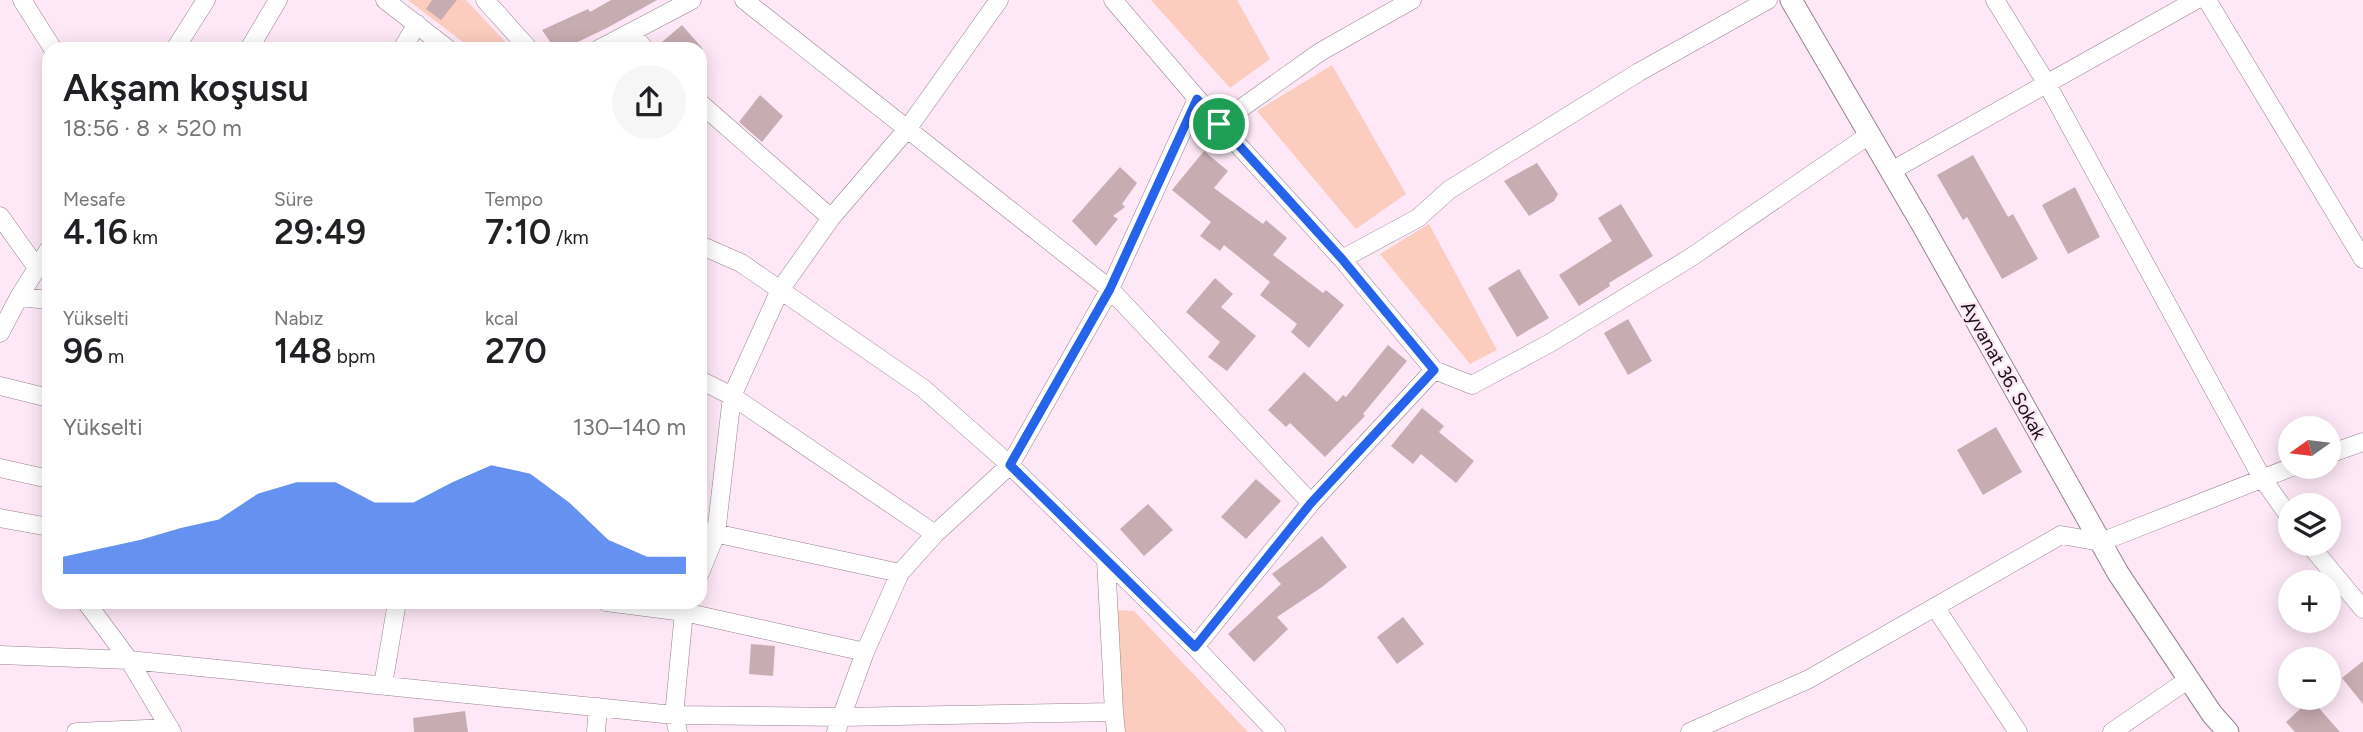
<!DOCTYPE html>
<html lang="tr">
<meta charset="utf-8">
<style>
body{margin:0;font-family:Figtree,sans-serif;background:#f6f6f6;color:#202124;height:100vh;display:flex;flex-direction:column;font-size:26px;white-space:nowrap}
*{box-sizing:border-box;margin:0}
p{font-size:23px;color:#757577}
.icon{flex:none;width:38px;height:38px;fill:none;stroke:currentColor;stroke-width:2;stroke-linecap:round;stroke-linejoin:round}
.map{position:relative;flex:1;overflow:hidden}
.side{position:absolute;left:42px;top:42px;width:665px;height:567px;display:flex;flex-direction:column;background:#fff;border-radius:21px;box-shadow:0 4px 18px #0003}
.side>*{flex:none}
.needle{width:46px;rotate:256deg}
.fabs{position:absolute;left:2278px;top:416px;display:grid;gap:14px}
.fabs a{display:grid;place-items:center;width:63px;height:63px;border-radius:50%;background:#fff;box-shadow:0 4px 18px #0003;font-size:35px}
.pin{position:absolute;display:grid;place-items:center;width:60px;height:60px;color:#fff;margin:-30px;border:4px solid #fff;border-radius:50%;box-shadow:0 2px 7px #0007}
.round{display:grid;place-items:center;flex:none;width:74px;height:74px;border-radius:37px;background:#f6f6f6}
.headline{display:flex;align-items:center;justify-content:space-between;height:119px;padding:0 21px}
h1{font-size:38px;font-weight:600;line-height:52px}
.stats{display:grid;grid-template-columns:repeat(3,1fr);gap:10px;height:119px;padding:7px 21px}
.stats div{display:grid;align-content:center}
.stats b{font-size:35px;font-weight:600}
.stats small{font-size:19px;font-weight:400}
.stats p{font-size:19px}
.chart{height:196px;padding:14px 21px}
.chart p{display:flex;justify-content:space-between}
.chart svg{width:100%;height:126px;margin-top:7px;fill:#2563eb;opacity:.7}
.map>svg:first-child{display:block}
.green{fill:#fcccbf}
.building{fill:#c7acb1}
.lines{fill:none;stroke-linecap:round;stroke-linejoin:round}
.minor-casing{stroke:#96828f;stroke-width:19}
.tertiary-casing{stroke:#96828f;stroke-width:23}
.minor{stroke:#fff;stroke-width:18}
.tertiary{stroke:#fff;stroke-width:21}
.route-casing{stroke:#fff;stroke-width:14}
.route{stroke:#2563eb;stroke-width:9}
.labels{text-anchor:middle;stroke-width:5;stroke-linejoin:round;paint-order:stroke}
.street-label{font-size:19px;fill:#181116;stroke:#fee8f7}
</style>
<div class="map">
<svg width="2363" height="732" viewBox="0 0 2363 732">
<rect width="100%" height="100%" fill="#fee8f7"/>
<path class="green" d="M408 0H466L512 49H472Z
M1151 0H1237L1270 59 1230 88Z
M1332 65 1406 194 1356 229 1257 111Z
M1429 224 1497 350 1470 364 1380 254Z
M1116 610 1134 611 1248 732H1125Z"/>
<path class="building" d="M432 0H457L441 20 426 9Z
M611 0H657L607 28 563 49 551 43 542 30 588 9 590 12Z
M682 25 703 49H656V47Z
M760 95 783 116 762 142 739 122Z
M1204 151 1228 171 1214 188 1263 224 1266 220 1287 238 1273 255 1323 293 1326 290 1344 305 1309 348 1291 332 1297 324 1260 295 1270 282 1224 245 1220 251 1200 236 1211 222 1172 190Z
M1973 155 2008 217 2013 214 2038 259 2002 279 1967 217 1963 220 1937 175Z
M1537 163 1558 194 1554 201 1529 216 1504 181Z
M1120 167 1137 183 1122 204 1125 207 1113 216 1118 219 1096 246 1072 221Z
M2075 187 2100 237 2068 254 2042 205Z
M1621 204 1653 256 1609 283 1610 286 1579 306 1559 275 1612 241 1598 218Z
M1519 269 1549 318 1517 337 1488 288Z
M1215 278 1233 294 1221 307 1256 336 1227 371 1208 357 1220 342 1186 312Z
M1628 319 1652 361 1628 375 1604 333Z
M1388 345 1407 361 1363 414 1365 416 1325 457 1290 423 1286 427 1268 410 1304 372 1337 402 1343 395 1346 397Z
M1422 408 1444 426 1439 432 1474 461 1456 483 1421 454 1413 464 1391 446Z
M1996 427 2022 472 1983 495 1957 450Z
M1256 479 1281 501 1246 539 1221 517Z
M1148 504 1173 530 1144 556 1120 529Z
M1322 536 1347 567 1322 587 1277 617 1288 629 1254 662 1228 634 1281 584 1272 574Z
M1403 617 1424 644 1397 664 1377 637Z
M751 644 775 646 773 676 749 674Z
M2363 661V704L2342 678Z
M2311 699 2340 732H2295L2286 722Z
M465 711 468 732H414L413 718Z"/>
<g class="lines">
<defs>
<path id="minor" d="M22 0 53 49
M385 0 448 49
M485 0 529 49
M744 0 1110 289 1311 503
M1113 0 1219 124 1342 259 1434 370 1311 503 1195 647
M1995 0 2047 84 2262 478 2291 519
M2207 0 2363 259
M630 33 645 49
M175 49 206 0
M249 49 278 0
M402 49 417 24
M599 49 692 0
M700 103 831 218
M1219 124 1320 52 1412 0
M1891 171 2196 0
M0 216 37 268
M700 245 741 263 924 389 1010 465 1195 647 1276 732
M1342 259 1418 218 1449 190 1639 72 1768 0
M19 297 49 300
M0 333 19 297 49 249
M1434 370 1472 385 1550 343 1690 258 1869 135
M700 380 732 396 935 534
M0 386 49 398
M2329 454 2363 442
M0 468 49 479
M0 518 49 527
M700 530 900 573
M2309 544 2363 609
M1106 560 1114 712
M700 573 716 534 732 396 780 290 831 218 908 128 999 0
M86 602 129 660 172 732
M606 602 684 612 865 652
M1935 607 2018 732
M0 655 129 660 674 715 841 717 1114 712 1116 732
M383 685 397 602
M76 732 170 728
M596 732 598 707
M678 732 674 715 684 612 688 602
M836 732 865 652 900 573 935 534 1010 465 1110 289 1197 99
M1690 732 1809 679 2061 535 2101 542 2292 467
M2112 732 2189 679"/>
<path id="tertiary" d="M1791 0 1923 226 2118 573 2212 714 2228 732"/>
</defs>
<use href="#minor" class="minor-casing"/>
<use href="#tertiary" class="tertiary-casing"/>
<use href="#minor" class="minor"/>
<use href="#tertiary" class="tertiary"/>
</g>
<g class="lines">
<defs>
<path id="route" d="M1197 99 1342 259 1434 370 1311 503 1195 647 1010 465 1110 289Z"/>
</defs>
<use href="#route" class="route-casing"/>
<use href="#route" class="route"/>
</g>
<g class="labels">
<g class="street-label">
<text transform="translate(2004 370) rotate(61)" y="7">Ayvanat 36. Sokak</text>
</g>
</g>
</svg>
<div class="fabs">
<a><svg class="needle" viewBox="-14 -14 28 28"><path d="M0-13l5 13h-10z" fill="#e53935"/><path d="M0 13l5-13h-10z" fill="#757577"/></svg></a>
<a><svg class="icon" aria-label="layers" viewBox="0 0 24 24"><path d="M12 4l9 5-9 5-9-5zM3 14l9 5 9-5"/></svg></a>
<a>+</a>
<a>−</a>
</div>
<div class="pin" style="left:1219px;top:124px;background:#1e9e55"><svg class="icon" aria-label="arrive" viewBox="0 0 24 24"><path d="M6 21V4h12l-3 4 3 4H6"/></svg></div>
<section class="side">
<div class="headline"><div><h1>Akşam koşusu</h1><p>18:56 · 8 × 520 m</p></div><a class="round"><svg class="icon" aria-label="share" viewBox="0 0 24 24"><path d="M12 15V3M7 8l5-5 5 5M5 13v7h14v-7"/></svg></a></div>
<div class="stats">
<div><p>Mesafe</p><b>4.16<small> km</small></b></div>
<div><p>Süre</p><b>29:49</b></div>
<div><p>Tempo</p><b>7:10<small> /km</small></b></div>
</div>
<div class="stats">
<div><p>Yükselti</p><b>96<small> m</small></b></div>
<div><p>Nabız</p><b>148<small> bpm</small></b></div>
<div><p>kcal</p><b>270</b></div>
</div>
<div class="chart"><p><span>Yükselti</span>130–140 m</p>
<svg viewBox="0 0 160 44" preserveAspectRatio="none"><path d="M0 44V38L10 35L20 32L30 28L40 25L50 16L60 12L70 12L80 19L90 19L100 12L110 6L120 9L130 19L140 32L150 38L160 38V44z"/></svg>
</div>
</section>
</div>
